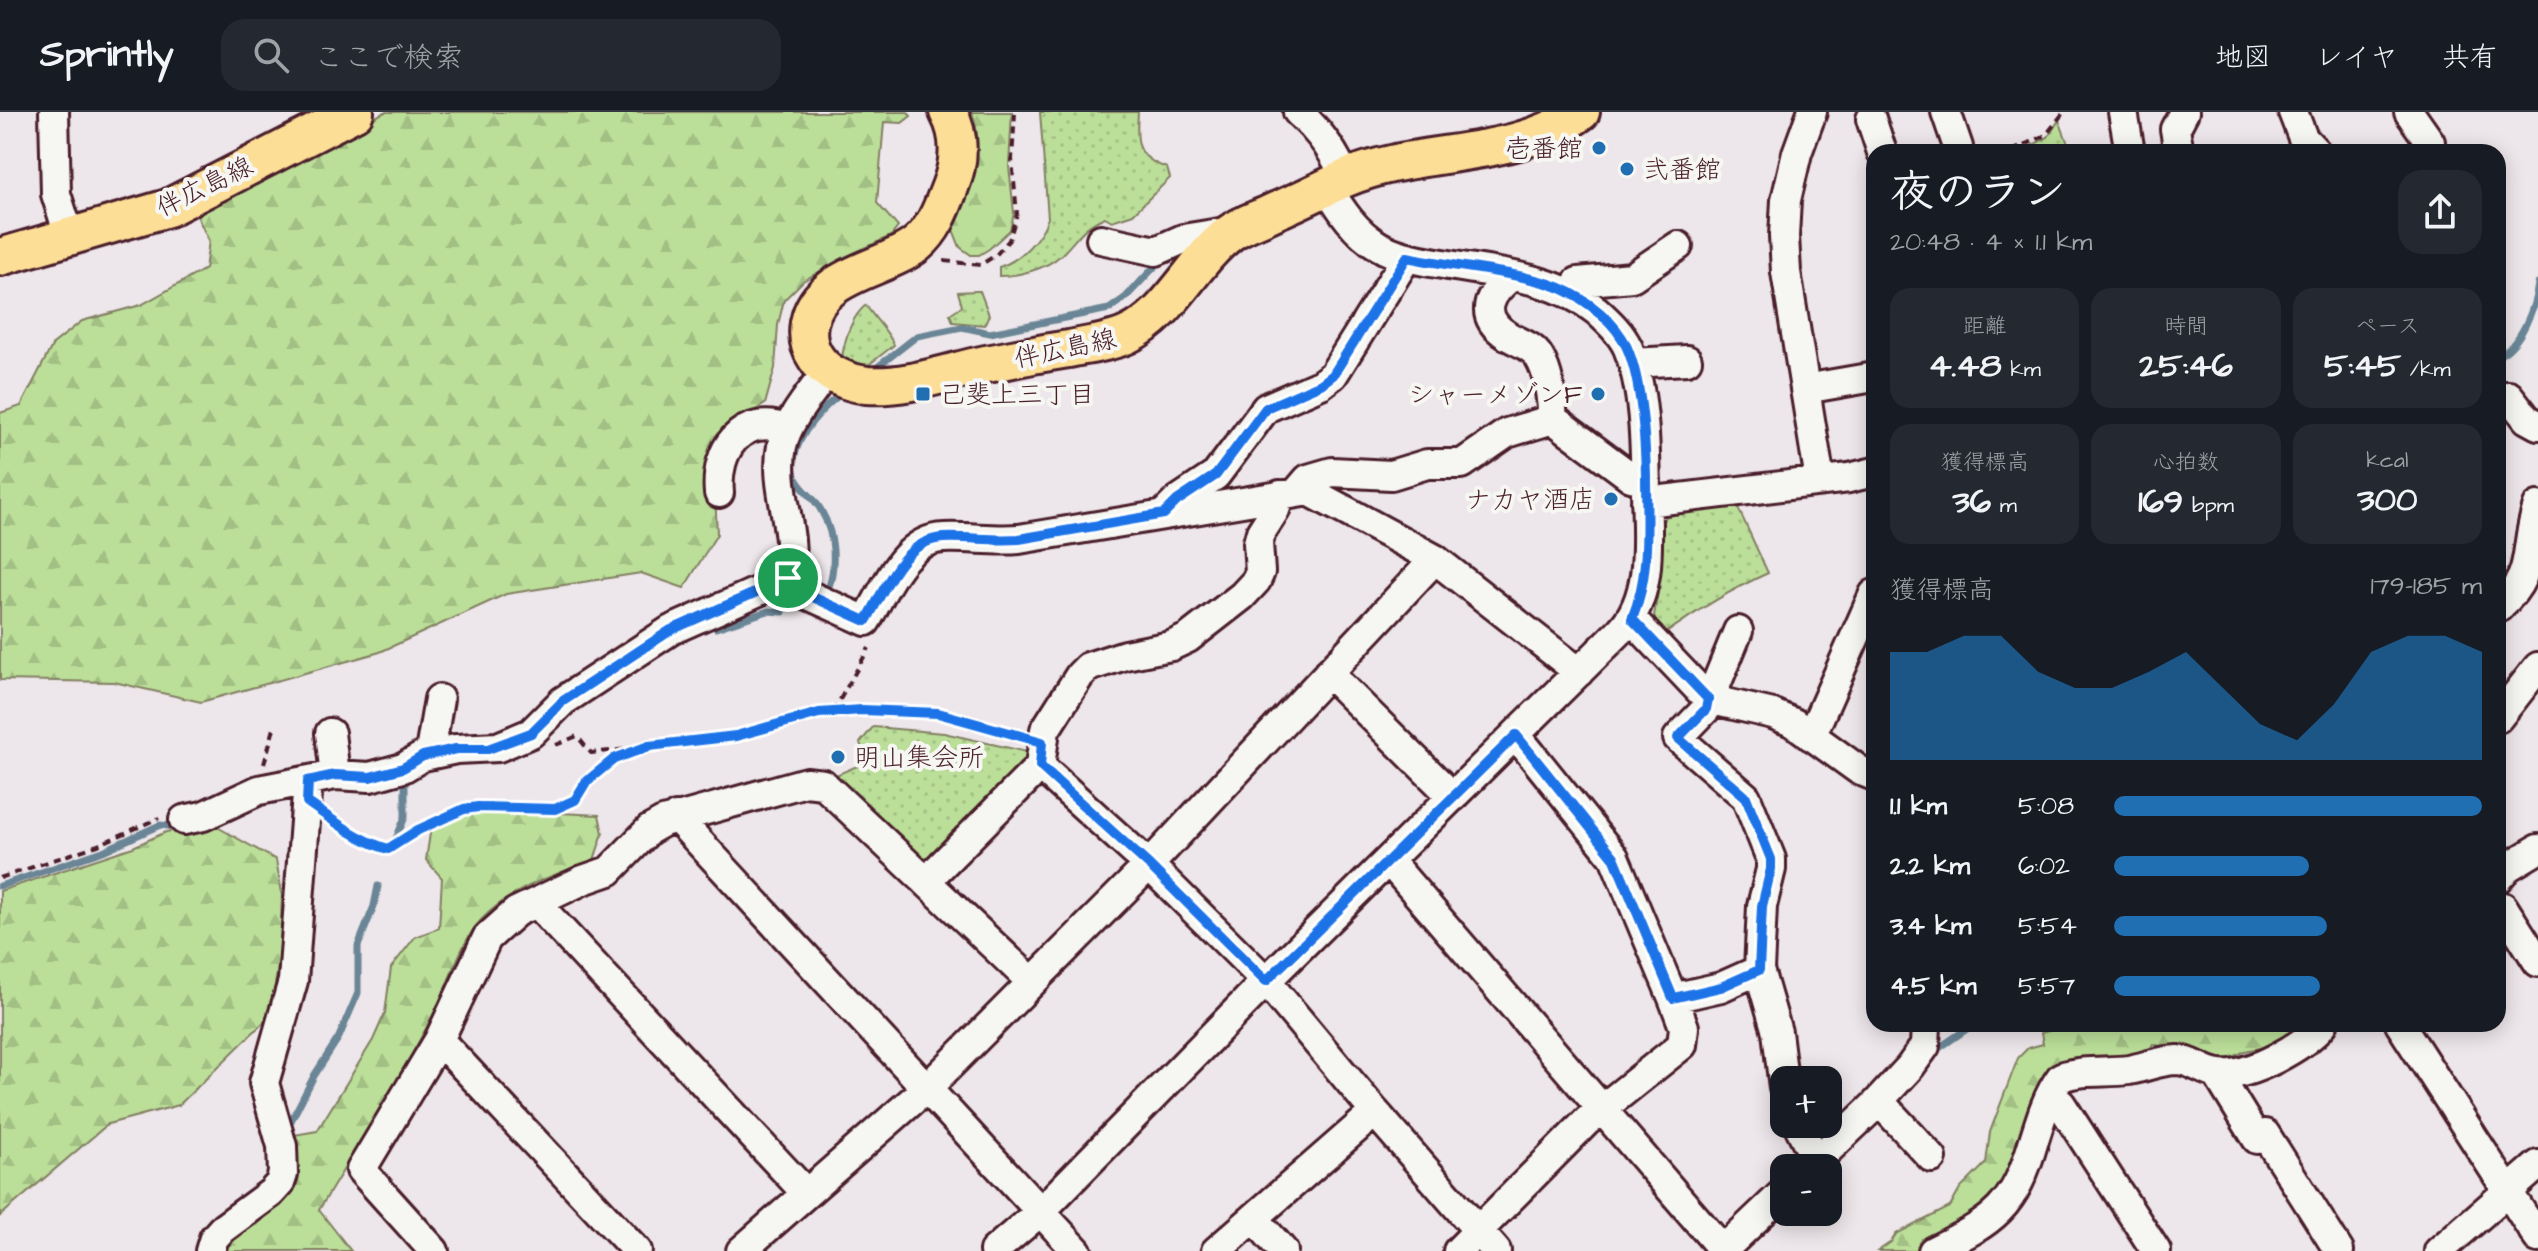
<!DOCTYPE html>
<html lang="ja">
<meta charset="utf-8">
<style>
body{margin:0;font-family:"Architects Daughter","Klee One",sans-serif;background:#242831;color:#f1f3f6;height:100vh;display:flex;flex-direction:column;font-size:30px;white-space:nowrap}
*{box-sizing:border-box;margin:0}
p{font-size:26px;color:#9ea1a6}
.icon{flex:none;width:44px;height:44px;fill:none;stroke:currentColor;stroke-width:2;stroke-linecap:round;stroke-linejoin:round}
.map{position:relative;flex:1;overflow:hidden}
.details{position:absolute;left:1866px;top:32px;width:640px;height:888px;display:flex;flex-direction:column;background:#171b24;border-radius:24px;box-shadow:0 4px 20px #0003}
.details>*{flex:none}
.buttons{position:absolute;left:1770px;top:954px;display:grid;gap:16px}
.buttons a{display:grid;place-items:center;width:72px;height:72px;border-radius:16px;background:#171b24;box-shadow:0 4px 20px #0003;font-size:40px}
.pin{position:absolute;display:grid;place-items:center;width:68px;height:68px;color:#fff;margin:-34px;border:4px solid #fff;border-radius:50%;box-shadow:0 2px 8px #0007}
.round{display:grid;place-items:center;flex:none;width:84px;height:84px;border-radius:24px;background:#242831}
.summary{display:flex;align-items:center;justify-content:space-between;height:136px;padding:0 24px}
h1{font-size:44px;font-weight:700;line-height:60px}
.metrics{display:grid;grid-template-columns:repeat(3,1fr);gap:12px;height:136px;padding:8px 24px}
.metrics div{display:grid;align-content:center;border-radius:20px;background:#242831;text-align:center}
.metrics b{font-size:34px;font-weight:700}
.metrics small{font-size:22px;font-weight:400}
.metrics p{font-size:22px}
.chart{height:224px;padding:16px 24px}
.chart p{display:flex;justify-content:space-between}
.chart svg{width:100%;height:144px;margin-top:8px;fill:#1f6fb2;opacity:.7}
ul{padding:0 24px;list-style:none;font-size:26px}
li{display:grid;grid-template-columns:128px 96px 1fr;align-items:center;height:60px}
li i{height:20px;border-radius:10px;background:#1f6fb2}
header{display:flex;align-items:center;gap:48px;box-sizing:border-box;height:112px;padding:0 40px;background:#171b24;border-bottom:2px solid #363941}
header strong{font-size:38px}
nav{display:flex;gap:44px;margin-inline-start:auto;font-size:28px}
.search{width:560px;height:72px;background:#242831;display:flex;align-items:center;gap:20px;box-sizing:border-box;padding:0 28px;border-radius:24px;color:#9ea1a6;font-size:30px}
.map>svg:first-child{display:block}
.grass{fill:url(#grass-dots);stroke:#827f62;stroke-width:2}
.forest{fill:url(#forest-firs);stroke:#827f62;stroke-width:2}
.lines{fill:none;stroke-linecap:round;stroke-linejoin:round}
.stream{stroke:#6a8696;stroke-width:7}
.minor-casing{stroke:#4a1f2b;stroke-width:34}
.major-casing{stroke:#4a1f2b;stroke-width:42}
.path{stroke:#4a1f2b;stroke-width:4;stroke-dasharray:8 6;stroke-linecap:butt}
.minor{stroke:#f6f6f2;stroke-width:28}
.major{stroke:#fdde96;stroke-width:36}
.route-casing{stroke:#fff;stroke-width:16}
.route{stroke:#1a73e8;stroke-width:10}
.poi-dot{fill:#1f6fb2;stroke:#f6f6f2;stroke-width:3}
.labels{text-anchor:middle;stroke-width:8;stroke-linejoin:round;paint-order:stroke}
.poi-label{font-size:26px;fill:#4a1f2b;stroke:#f6f6f2;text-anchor:end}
.street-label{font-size:26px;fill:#4a1f2b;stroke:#f6f6f2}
</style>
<header>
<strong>Sprintly</strong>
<div class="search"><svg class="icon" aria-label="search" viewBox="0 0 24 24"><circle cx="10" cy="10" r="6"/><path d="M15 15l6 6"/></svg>ここで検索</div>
<nav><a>地図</a><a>レイヤ</a><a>共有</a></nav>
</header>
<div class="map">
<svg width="2538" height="1139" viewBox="0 0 2538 1139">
<defs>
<pattern id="grass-dots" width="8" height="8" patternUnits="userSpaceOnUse" patternTransform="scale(2)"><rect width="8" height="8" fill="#bbdf99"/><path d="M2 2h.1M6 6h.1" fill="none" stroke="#a2bf84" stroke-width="1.8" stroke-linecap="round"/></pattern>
<pattern id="forest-firs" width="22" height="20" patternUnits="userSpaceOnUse" patternTransform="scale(2)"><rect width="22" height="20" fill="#bbdf99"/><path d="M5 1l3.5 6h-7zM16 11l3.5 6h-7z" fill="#a2bf84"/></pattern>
</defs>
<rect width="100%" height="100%" fill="#ede6ea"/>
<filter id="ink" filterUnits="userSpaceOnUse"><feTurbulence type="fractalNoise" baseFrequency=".0125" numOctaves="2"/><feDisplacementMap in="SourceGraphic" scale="16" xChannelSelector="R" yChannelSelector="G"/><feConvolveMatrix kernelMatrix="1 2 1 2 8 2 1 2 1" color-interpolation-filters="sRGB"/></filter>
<g filter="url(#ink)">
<path class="grass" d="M1040 0H1138C1136 31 1136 46 1167 56L1170 66 1133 102 1112 109 1105 105C1080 116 1079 126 1061 143 1046 157 1019 164 999 164V155C1020 149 1041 126 1048 106Z
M2059 8 2071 40H2020L2048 25Z
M976 179H980L989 203 984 213 953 210 950 202 962 194 958 180Z
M866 193C875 208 887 217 894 233L862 258 855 256 842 245C845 227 851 205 866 193Z
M1734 387 1768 461C1730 478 1696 499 1662 524L1654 504 1660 468V413L1673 395Z
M873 615 944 621 1027 640 1021 660 932 753 918 751 831 665 867 650 860 631Z"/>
<path class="forest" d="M385 0H908L911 4 902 11 884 10 877 91 898 115 891 124 843 146 803 169 784 188 778 213 775 256 765 292 732 312 714 360 717 422 684 476 641 461 506 482 380 540 201 590 114 570 0 568V301L21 294 53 232 82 209 141 193 205 157 209 129 198 106 207 91Z
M972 0H1012L1009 54 1014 101 1010 118 989 137 979 143H971L960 135 952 115C968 77 987 42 972 0Z
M478 697 599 703 603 721 594 748C553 763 512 776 481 808 459 832 447 878 431 907 397 972 357 1035 319 1098L351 1139H219L278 1084 288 1024 317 1019 373 928 385 901 391 856 415 825 439 816 442 766 426 748 431 715 465 699Z
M212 712 276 748 282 781 280 842 270 904 179 993 108 1012 0 1104V779L133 735 166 720Z
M2074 912H2306L2264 935 2245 939 2220 952 2153 932 2145 946 2057 956 2005 1080 1922 1139H1878L1891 1130 1896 1122 1950 1095 1960 1077 1986 1051 1990 1020 2018 946 2028 936 2043 932 2041 921Z"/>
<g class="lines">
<path class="stream" d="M2498 244C2521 233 2535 196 2538 172
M871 260 917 224 962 215 990 221 1109 197 1126 185 1161 148
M828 478C838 448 834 413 814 388 808 381 798 373 795 364 787 334 817 301 838 284
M716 516 768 499 783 500
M395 729 405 705V669
M0 774 103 739 160 713 175 715
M1939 936 1974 912
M289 1013 314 964 339 925 358 881V834L374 794 378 774"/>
<defs>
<path id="minor" d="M54 0 56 82 69 123
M1298 0C1319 19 1335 40 1345 66
M1812 0 1797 41 1786 88 1784 124 1786 160 1820 369
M1946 0 1958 35
M2123 0 2130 40
M2293 0 2303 26 2316 40
M2409 0 2430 30
M1871 7 1882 40
M2179 40 2175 17 2184 0
M1101 127 1156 139 1183 127 1232 119
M1512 164C1488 182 1477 204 1508 224 1518 230 1533 234 1539 245 1550 263 1551 287 1553 307L1631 365 1646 368
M1571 181 1578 170 1632 165 1678 134
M1633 251 1687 248
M1805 277 1874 265
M2498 284H2509L2527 307 2538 313
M719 381C715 338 741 301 787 317
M1296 381 1308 367 1332 360 1391 363 1427 352H1462L1507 321 1553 307
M1646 390 1849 366 1874 360
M1165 401 1177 389 1216 363 1266 296 1321 272 1333 263 1407 145
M788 466 806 482 866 509C885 478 903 427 944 426 969 425 994 429 1019 427L1309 379 1435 447 1579 560
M2498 496C2538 460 2522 441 2538 394
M1632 507 1708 587 1773 602 1794 611 1859 658 1874 664
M1738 519 1706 597 1678 626 1746 685 1771 747V757L1762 794 1759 858 1777 920 1784 976
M1328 561 1453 685
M2498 606 2538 555
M330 621 335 663
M1811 624 1874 482
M432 642 431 634 439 587
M1040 654 1149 753 1266 869 1375 1000 1496 1139
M676 705 1077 1139
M184 708 203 704 259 678 335 663 370 665 403 656 423 644 456 637 498 635 531 621 563 589 671 518 788 466C799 422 773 378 782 334 788 307 811 282 827 259
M1389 749 1723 1138
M2498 766 2508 755 2538 737
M926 769 1040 654 1045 618 1080 563 1088 555 1125 543 1171 534 1188 526 1242 484 1256 469 1260 460 1258 431 1261 420 1275 398 1280 383
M536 791 806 1081
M2503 795 2538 850
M1673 886 1721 875 1759 858
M2400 912 2538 1126
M439 928 637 1139
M2217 962 2257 1027 2265 1022 2339 1139
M2054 987 2061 992 2156 1139
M1879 989 1932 1046
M1798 1012 1808 1032 1819 1047
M1809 1056 1874 994 1910 955 1925 934 1926 912
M1254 1106 1283 1139
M210 1139 214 1126 222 1117 271 1081 280 1071 283 1062 282 1034 264 971 293 869 308 669
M434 1139 361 1058 439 928 487 826 516 800 583 768 609 759 649 718 663 710 806 670 823 672 1032 870
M741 1139 928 975 1149 753 1435 447
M994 1139 1042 1098 1266 869 1620 519C1654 484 1647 426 1646 380 1645 335 1645 279 1628 236 1621 221 1609 210 1597 199 1552 163 1491 161 1437 151 1418 148 1396 144 1379 134 1355 120 1341 98 1327 75
M1216 1139 1375 1000
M1458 1139 1587 1009 1682 933 1684 915 1673 886 1614 745 1516 623
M1722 1139 1784 1080
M1933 1139C1995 1108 2014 1097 2034 1028 2041 1006 2047 984 2061 965 2084 957 2106 961 2129 958 2146 955 2160 948 2178 948 2193 949 2204 960 2219 962 2248 966 2305 934 2323 912
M2439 1139 2538 1053"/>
<path id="major" d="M948 0C961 24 960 50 950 75 942 96 934 118 917 132 883 159 819 161 809 211 807 223 809 236 816 246 826 262 848 271 867 273 907 276 947 260 986 252 1013 247 1041 241 1069 237 1088 233 1109 231 1127 223 1171 203 1192 150 1230 121 1242 112 1259 107 1273 100 1297 90 1320 78 1344 67 1419 34 1512 50 1581 0
M0 145 168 96 355 0"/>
</defs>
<use href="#minor" class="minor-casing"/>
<use href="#major" class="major-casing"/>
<path class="path" d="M2012 39 2046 23 2064 0
M944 149 980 153 996 143 1009 128 1017 102 1012 47 1015 1
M833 600 869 536
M556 633 577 624 591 641 628 637 634 640
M264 652 275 613
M330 706 375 733 388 737 418 718 464 697 478 695 555 697 575 688 586 670 614 647 649 634 736 624 819 601 862 598 938 601 1017 621
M0 766 98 733 159 706"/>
<use href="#minor" class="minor"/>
<use href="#major" class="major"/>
</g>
</g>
<g class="lines" filter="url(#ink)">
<defs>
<path id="route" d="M1407 145C1454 155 1504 158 1550 172 1577 181 1607 202 1622 226 1641 257 1645 326 1646 363 1646 411 1651 461 1632 507L1708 587 1706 597 1678 626 1746 685 1771 747V757L1762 794 1759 858 1721 875 1673 886 1614 745 1516 623 1266 869 1149 753 1040 654 1042 630 938 601 862 598 819 601 736 624 649 634 614 647 586 670 575 688 555 697 478 695 464 697 418 718 388 737C358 728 332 708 307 690L308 669 335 663 370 665 403 656 423 644 456 637H488L531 621 563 589 671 518 788 466 806 482 866 509C885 478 903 427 944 426 969 425 994 429 1019 427L1164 402 1177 389 1216 363 1266 296 1321 272 1333 263Z"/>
</defs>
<use href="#route" class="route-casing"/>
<use href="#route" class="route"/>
</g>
<g class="poi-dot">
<circle cx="1599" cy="36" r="8"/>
<circle cx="1627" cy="57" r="8"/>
<rect x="915" y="274" width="16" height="16" rx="4"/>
<circle cx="1598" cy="282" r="8"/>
<circle cx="1611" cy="387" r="8"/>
<circle cx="838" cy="645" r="8"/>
</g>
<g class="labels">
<g class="poi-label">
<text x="1583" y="45">壱番館</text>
<text x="1643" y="66" text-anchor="start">弐番館</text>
<text x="939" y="291" text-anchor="start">己斐上三丁目</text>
<text x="1582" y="291">シャーメゾンF</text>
<text x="1595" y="396">ナカヤ酒店</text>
<text x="854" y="654" text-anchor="start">明山集会所</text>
</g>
<g class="street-label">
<text transform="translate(204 74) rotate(-26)" y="9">伴広島線</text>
<text transform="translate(1065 236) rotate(-12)" y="9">伴広島線</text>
</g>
</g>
</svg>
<div class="buttons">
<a>+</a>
<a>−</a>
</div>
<div class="pin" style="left:788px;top:466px;background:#1e9e55"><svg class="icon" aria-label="arrive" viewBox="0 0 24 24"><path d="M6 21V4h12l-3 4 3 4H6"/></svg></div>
<section class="details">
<div class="summary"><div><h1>夜のラン</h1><p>20:48 · 4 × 1.1 km</p></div><a class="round"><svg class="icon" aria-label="share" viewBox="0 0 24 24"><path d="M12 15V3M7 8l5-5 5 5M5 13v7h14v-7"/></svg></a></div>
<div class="metrics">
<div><p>距離</p><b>4.48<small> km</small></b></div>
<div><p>時間</p><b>25:46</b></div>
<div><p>ペース</p><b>5:45<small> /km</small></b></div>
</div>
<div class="metrics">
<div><p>獲得標高</p><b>36<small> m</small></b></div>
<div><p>心拍数</p><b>169<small> bpm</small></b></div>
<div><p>kcal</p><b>300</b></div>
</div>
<div class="chart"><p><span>獲得標高</span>179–185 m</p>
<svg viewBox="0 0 160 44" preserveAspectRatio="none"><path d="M0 44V11L10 11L20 6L30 6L40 17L50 22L60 22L70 17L80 11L90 22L100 33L110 38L120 27L130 11L140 6L150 6L160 11V44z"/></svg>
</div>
<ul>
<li><b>1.1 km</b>5:08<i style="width:100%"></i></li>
<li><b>2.2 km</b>6:02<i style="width:53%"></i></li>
<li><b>3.4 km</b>5:54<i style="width:58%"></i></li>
<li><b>4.5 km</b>5:57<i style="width:56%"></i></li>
</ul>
</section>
</div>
